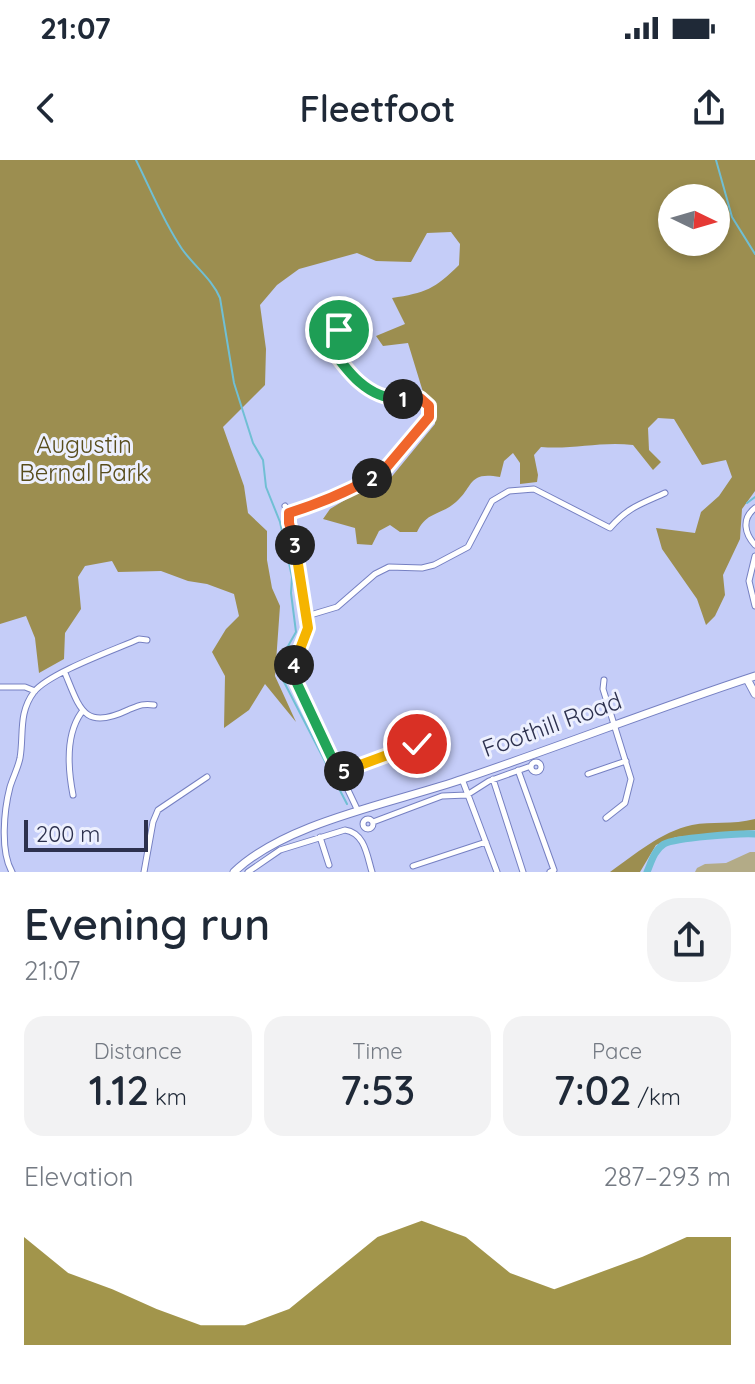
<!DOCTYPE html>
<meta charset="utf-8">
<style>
body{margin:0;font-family:Quicksand,sans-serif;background:#f2f2f3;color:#1f2937;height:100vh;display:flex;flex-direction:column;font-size:30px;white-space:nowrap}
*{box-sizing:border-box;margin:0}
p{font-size:26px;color:#747a83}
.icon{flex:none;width:44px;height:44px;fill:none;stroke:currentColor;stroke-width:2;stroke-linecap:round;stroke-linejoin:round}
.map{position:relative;height:712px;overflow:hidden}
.sheet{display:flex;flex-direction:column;background:#fff;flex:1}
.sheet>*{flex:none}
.needle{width:52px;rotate:95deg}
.tools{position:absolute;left:658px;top:24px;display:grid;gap:16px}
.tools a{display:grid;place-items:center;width:72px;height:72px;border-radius:50%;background:#fff;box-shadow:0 4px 12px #0003;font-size:40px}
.scale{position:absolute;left:24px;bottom:20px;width:124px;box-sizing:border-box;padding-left:8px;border:4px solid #2d314e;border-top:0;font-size:22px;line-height:28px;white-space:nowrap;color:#2d314e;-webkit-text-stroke:6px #edf0fe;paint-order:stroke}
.pin{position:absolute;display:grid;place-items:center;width:68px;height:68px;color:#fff;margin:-34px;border:4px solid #fff;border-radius:50%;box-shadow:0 2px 8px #0007}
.km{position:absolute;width:40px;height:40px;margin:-20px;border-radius:50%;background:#222;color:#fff;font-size:22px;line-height:40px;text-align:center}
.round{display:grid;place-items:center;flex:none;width:84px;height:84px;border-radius:32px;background:#f2f2f3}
.summary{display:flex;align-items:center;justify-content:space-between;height:136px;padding:0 24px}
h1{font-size:44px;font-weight:600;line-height:60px}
.figures{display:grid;grid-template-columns:repeat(3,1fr);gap:12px;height:136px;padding:8px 24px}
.figures div{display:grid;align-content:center;border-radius:20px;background:#f2f2f3;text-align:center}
.figures b{font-size:40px;font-weight:600}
.figures small{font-size:22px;font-weight:400}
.figures p{font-size:22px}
.chart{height:224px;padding:16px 24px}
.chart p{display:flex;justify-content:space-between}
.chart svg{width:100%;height:144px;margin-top:8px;fill:#7c6900;opacity:.7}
.status{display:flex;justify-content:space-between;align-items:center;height:56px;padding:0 40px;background:#fff;direction:ltr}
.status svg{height:22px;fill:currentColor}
header{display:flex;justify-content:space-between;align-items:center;height:104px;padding:0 24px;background:#fff;font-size:36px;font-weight:600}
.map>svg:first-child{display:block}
.green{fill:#b3ab87}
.forest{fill:#9c8e50;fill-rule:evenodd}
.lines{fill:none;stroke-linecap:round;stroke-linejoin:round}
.stream{stroke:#70bfd4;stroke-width:2}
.river{stroke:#70bfd4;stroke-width:7}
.minor-casing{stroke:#7680c2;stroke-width:7}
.secondary-casing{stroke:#7680c2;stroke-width:9}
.minor{stroke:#fff;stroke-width:5}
.secondary{stroke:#fff;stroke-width:7}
.split-1-casing{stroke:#fff;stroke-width:16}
.split-2-casing{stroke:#fff;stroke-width:16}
.split-3-casing{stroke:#fff;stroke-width:16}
.split-4-casing{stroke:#fff;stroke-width:16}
.split-5-casing{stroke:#fff;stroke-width:16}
.split-6-casing{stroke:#fff;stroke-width:16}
.split-1{stroke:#22a559;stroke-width:10}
.split-2{stroke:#f0652b;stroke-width:10}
.split-3{stroke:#f0652b;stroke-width:10}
.split-4{stroke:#f5b400;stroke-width:10}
.split-5{stroke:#22a559;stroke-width:10}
.split-6{stroke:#f5b400;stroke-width:10}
.labels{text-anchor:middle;stroke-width:6;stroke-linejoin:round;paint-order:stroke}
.park-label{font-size:24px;fill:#584d1d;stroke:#edf0fe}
.street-label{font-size:24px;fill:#2d314e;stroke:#edf0fe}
</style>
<div class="status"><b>21:07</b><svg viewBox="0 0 49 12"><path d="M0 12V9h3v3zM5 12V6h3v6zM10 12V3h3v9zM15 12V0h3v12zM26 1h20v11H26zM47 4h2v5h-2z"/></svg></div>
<header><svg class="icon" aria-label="back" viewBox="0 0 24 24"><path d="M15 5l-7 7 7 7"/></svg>Fleetfoot<svg class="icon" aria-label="share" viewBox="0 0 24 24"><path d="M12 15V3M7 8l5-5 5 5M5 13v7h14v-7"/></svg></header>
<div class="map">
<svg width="755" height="712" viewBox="0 0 755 712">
<rect width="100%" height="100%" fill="#c5cdf8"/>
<path class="green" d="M750 692H755V712H695L697 708 705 704 726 703Z"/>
<path class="forest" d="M0 0H755V331L742 349 740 379 723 415 725 435 715 456 706 465 697 439 662 389 656 368 695 373 701 352 719 336 732 317 726 300 702 305 674 259 658 258 648 268 649 290 661 302 653 310 633 285C601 281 572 290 541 287L534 295 538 315 537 322 520 324V303L513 293 504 301 500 317C468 311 474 326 456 342 440 356 427 351 417 372H400L390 365 379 371 372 385 357 384 355 368 323 359 330 349 365 328 389 320 435 264 436 242 423 232 408 183 383 186 376 176 405 164 392 138C425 133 435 129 459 105L460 84 451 72 427 73 411 102 376 101 357 93 299 109 277 125 260 145 266 189 265 225 223 267 244 326 248 353 267 371V400L272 428 280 446 275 516 296 562 265 524 249 550 224 568 225 516 212 492 226 469 239 456 234 434 207 424 188 421 161 411 118 412 112 401 85 406 78 417 81 449 65 473 64 499 39 513 35 478 26 456 0 464ZM716 38V82H672V38Z
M755 659V670L676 677 656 685 640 712H610C636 694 660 672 692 665 712 661 732 665 755 659Z"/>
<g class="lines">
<path class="stream" d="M136 0C151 30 163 61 182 89 194 106 212 119 220 138L234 223 253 283 263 300 266 327 280 362 292 417 291 433 296 472 279 502 283 520 347 644
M716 0 732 57 755 94
M747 343 755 337"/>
<path class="river" d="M647 712C651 703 654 690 664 684 675 678 739 673 755 674"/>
<defs>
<path id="minor" d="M285 346 289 353 308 468 294 502V517L358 651
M755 348C741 359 745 374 755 385
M289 353 321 343 385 309 429 257V246L420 238C363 240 354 220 323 177L339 170H351
M755 396 749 421 755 446
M307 456 337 447 375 414 389 407 422 408 434 405 468 387 492 341 509 331 534 329 610 368C628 347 641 344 665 333
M65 513C80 549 84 571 128 550 138 546 143 543 154 545
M604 520 603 529 631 619 625 643 606 658
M0 527H25L35 531
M531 607a5 5 0 1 1 10 0a5 5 0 1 1-10 0Z
M518 610 554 710 550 712
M339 613 417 584 426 587
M588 614 626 601
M462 619 497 712
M493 619 523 712
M73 635C68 609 65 576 81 553
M363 664a5 5 0 1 1 10 0a5 5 0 1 1-10 0Z
M373 662 442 636 467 635 489 621 531 606
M320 677 329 705
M413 706 486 682
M12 712C0 691 4 650 10 627 13 617 18 608 20 598 24 575 18 553 34 532 49 513 114 490 139 479L147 480
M144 712 153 662 158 650 207 617
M248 712 280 690 345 670C365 673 367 696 372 712"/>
<path id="secondary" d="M747 519 755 534
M234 712C286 662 394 643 463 619 561 586 657 548 755 516"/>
</defs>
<use href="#minor" class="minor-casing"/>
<use href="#secondary" class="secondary-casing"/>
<use href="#minor" class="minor"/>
<use href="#secondary" class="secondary"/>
</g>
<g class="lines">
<defs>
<path id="split-1" d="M339 170 323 177C343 205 364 240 403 239"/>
<path id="split-2" d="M372 318 385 309 429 257V246L420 238 403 239"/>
<path id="split-3" d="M295 385 289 363V353C315 345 348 331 372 318"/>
<path id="split-4" d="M294 505 308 468 295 385"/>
<path id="split-5" d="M294 505V517L339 613 344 611"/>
<path id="split-6" d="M344 611 417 584"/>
</defs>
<use href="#split-1" class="split-1-casing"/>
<use href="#split-2" class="split-2-casing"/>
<use href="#split-3" class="split-3-casing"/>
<use href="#split-4" class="split-4-casing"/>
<use href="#split-5" class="split-5-casing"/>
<use href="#split-6" class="split-6-casing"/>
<use href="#split-1" class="split-1"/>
<use href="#split-2" class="split-2"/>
<use href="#split-3" class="split-3"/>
<use href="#split-4" class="split-4"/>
<use href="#split-5" class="split-5"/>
<use href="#split-6" class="split-6"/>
</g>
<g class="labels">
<g class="park-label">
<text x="84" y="293">Augustin<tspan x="84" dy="28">Bernal Park</tspan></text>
</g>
<g class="street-label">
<text transform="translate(552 565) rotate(-20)" y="8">Foothill Road</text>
</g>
</g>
</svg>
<div class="tools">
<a><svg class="needle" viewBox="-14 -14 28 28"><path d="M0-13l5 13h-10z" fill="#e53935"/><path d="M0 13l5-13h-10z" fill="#747a83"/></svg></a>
</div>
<div class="scale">200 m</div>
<div class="pin" style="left:339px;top:170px;background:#1e9e55"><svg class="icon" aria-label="arrive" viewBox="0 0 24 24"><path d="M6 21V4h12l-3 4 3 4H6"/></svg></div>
<div class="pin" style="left:417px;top:584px;background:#d93025"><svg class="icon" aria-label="check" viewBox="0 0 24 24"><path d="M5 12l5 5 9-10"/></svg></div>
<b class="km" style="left:403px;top:239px">1</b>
<b class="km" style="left:372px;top:318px">2</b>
<b class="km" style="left:295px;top:385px">3</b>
<b class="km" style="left:294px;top:505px">4</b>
<b class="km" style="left:344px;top:611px">5</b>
</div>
<section class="sheet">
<div class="summary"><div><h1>Evening run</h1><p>21:07</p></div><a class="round"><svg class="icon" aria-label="share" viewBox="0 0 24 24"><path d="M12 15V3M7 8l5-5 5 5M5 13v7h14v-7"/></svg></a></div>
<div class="figures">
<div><p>Distance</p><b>1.12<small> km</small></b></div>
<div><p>Time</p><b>7:53</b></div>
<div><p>Pace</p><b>7:02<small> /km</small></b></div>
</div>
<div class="chart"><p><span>Elevation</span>287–293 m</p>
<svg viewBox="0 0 160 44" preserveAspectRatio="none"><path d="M0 44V11L10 22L20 27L30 33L40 38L50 38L60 33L70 22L80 11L90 6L100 11L110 22L120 27L130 22L140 17L150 11L160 11V44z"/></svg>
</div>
</section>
